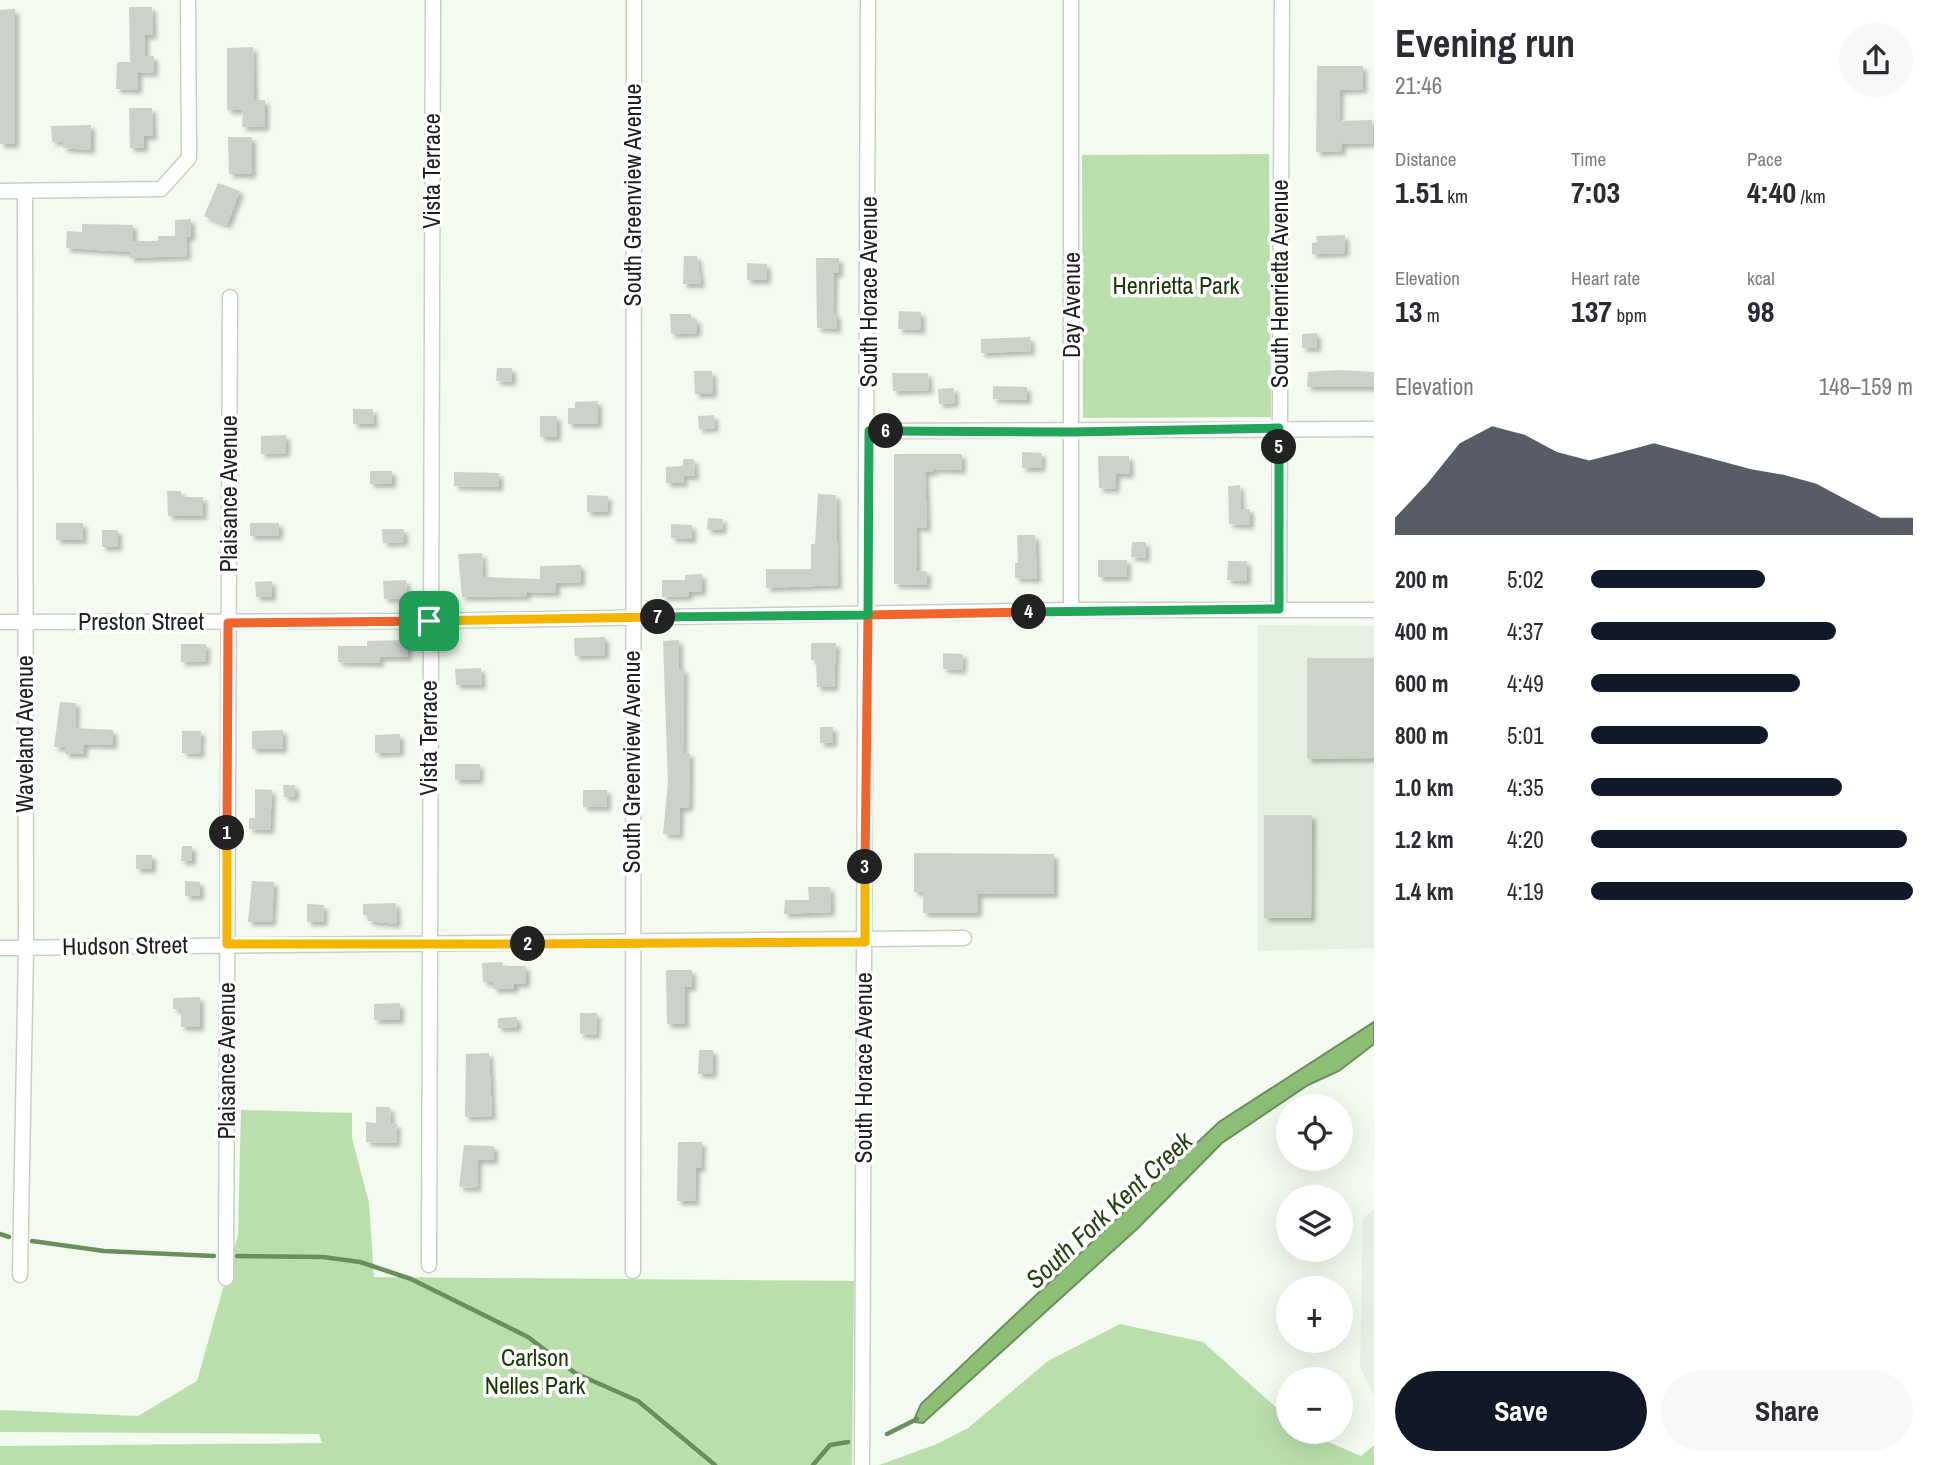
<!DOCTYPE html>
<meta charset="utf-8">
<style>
body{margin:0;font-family:"Archivo Narrow",sans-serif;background:#f7f7f7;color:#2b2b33;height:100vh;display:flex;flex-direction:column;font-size:26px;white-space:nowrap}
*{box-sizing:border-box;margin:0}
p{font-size:23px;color:#7c7c81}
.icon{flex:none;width:38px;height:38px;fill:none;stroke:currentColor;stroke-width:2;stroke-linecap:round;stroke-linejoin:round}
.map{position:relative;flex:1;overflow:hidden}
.details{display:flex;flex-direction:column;background:#fff;width:560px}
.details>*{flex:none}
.fabs{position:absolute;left:1276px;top:1094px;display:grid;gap:14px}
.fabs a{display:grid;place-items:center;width:77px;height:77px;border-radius:50%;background:#fff;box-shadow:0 7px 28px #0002;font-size:35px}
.pin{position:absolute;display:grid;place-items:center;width:60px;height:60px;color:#fff;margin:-30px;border-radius:14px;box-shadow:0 4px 10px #0006}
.km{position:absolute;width:35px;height:35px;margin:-18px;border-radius:50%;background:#222;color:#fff;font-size:19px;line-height:35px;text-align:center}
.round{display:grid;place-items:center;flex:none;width:74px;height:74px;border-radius:37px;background:#f7f7f7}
.headline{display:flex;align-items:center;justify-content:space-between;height:119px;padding:0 21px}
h1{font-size:38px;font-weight:700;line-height:52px}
.stats{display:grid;grid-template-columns:repeat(3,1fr);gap:10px;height:119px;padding:7px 21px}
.stats div{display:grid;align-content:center}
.stats b{font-size:30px;font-weight:700}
.stats small{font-size:19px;font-weight:400}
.stats p{font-size:19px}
.chart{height:196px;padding:14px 21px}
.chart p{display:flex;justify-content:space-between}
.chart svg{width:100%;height:126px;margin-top:7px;fill:#111827;opacity:.7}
.cta{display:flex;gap:14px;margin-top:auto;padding:14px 21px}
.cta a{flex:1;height:80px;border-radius:42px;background:#111827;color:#fff;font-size:28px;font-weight:700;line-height:80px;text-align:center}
.cta a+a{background:#f7f7f7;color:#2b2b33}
ul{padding:0 21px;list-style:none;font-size:23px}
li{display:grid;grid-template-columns:112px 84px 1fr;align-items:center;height:52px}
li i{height:18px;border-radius:9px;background:#111827}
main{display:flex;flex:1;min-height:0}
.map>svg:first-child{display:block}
.built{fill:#e4f0e0}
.green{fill:#bbdfac}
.water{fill:#8cbe76;stroke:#6b8f5c;stroke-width:2}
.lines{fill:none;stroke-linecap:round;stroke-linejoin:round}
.stream{stroke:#6b8f5c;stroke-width:4.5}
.building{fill:#ccd2c9;filter:url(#shadow)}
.minor-casing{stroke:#c9cfc6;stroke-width:17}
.minor{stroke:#fff;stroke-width:14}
.split-1-casing{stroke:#fff;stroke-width:14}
.split-2-casing{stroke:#fff;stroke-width:14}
.split-3-casing{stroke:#fff;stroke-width:14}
.split-4-casing{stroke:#fff;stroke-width:14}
.split-5-casing{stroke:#fff;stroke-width:14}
.split-6-casing{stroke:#fff;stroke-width:14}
.split-7-casing{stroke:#fff;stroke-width:14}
.split-8-casing{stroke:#fff;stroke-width:14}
.split-1{stroke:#f0652b;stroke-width:9}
.split-2{stroke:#f5b400;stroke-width:9}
.split-3{stroke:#f5b400;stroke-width:9}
.split-4{stroke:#f0652b;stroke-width:9}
.split-5{stroke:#22a559;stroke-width:9}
.split-6{stroke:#22a559;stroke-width:9}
.split-7{stroke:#22a559;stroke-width:9}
.split-8{stroke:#f5b400;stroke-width:9}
.labels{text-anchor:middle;stroke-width:7;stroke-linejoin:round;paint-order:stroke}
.street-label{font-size:24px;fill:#1f211e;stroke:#fff}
.park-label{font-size:24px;fill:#193905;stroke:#fff}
.water-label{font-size:26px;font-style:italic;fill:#244513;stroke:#fff}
</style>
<main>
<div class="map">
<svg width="1374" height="1465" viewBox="0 0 1374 1465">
<defs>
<filter id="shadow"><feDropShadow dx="4" dy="4" stdDeviation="2" flood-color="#0004"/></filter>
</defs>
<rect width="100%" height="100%" fill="#f3faf0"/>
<path class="built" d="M1258 625 1374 626V948L1258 951Z
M1374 1210V1396L1360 1367 1363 1218Z"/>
<path class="green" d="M1269 154 1271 417 1083 418 1082 155Z
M241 1110 352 1113V1138L369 1203 374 1277 854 1281 852 1465H0V1446L322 1443 319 1434 0 1432V1410L138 1416 197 1381 238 1235Z
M1120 1324 1203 1342 1288 1418V1432H1305L1361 1456 1374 1445V1465H879L937 1444 968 1428 1048 1361Z"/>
<path class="water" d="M1374 1022V1044L1339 1071 1308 1085 1222 1143 1138 1228 923 1423 913 1422 921 1404 1219 1122Z"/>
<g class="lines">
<path class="stream" d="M0 1234 9 1237
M32 1241 104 1251 214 1256
M237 1256 323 1257 360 1262 411 1279 528 1337 575 1373 638 1401 715 1465
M887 1434 917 1419
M813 1465 830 1445 848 1442"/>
</g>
<path class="building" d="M129 7H152L153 35H145V56H154V73L138 72V90L116 89 117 62H130Z
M15 9V144H0V10Z
M253 47 254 100H265V127H242L243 110H227V48Z
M1317 66H1363V89L1340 90 1339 121 1372 120 1373 143 1342 144V151L1316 152Z
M129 108H152L153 136H144V148H130Z
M91 125V150L63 148V141L52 142 51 126Z
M228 137H252V174H229Z
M218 183 240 191 227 225 204 216Z
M191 219V237H186L187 256 130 258V252L66 248 67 231 82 232V224L133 225V241H158V236H175V220Z
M1345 235V253L1312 254V243L1317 242 1316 236Z
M684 256H697L701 284H683Z
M816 258H839V273H834L833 314H837V329L817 328Z
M747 263 767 264V280H747Z
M899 311 921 312V330L898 329Z
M670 314H691V319H697V333L671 334Z
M1317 333V348H1302V334Z
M1030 337 1031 351 981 353V339Z
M497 368H512V382L496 381Z
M1339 370 1374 372V387H1307L1308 372Z
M694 371H712L713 394H695Z
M892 373H928L929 390 893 391Z
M993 386 1027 387V400L993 399Z
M954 388 955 403 939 404 938 389Z
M598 401V424H568V408H575V402Z
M353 409H373L374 424H353Z
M714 415 715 428 699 429 698 416Z
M540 416H557V437H540Z
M286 435V453L261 454V436Z
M1022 452 1042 453 1041 468H1022Z
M894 454H962V470L933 469V472H925L927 528 916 527 917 571H927V585L894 584Z
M1098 456H1129L1130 474H1116L1115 489 1099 488Z
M683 459H694L695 476H683L684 483H666V467L683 466Z
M370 471H392V484H370Z
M454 472 499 473V487L454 486Z
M1240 485 1241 509H1250V525L1229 524 1228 486Z
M167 491H181V497H203V516H168Z
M818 494 836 495 838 585 766 588V569H811V544H815Z
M587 495 608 496 607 512H587Z
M708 518 723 519 722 530H707Z
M56 523H83V540H56Z
M250 523H279V536H250Z
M671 524 692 525V539L671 538Z
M382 529H404V542L383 543Z
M102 530H118V547H102Z
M1017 535H1035L1037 579 1015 578V563H1018Z
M1132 542H1146V558L1131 557Z
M482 553 483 577 540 579V566L581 565V582L556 583V593L527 592V596L462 597 458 554Z
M1098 560H1127V577H1098Z
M1228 561H1247V581L1227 580Z
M702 574V591L689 592V596L662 597V580H685V575Z
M406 580 407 598 384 599 383 581Z
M272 581V597H256L255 582Z
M605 637V655L575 656 574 638Z
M408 640V657H380V663L338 662V646H367V641Z
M679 640V669H684L683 753H690L689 807 680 808 679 835 663 834 668 782 663 641Z
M811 643H836L834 687H817L816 660H811Z
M181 644H206V661L181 662Z
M943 653 963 654 962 670 943 669Z
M1307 658H1374V758L1307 759Z
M481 668 482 685H456L455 669Z
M60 702 76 703 75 728 113 730V745L84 744V754H65V747H54Z
M820 727H833V743H820Z
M283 730V749H252V731Z
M182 731H201L200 754 182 753Z
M400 734V752L375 753V735Z
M455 764H480L479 780H455Z
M283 785H295V797H284Z
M255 789 272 790 270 830 249 829V818H255Z
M583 790H607V807H583Z
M1264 815H1312L1311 918H1264Z
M182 846H192V861H181Z
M914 853 1054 854V894H978V913H923V892H914Z
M136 855H152V869H136Z
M185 881 200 882V896H185Z
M252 881 274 882 272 922H248Z
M808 887H830L831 912 784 914 785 900H809Z
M396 903 397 924 368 921V915H363V904Z
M307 904 324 905 323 922H307Z
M502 962V966H526V983L514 984V989H493V982H483L482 963Z
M666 970H692V987H685V1024H667Z
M200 997V1027H181V1009H173V998Z
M400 1003V1020H374V1004Z
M580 1013H597L596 1035 580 1034Z
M517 1017V1028H498V1018Z
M699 1050H713V1074H698Z
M489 1053 492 1116 465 1117 466 1054Z
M376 1107H390L391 1123 397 1124 396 1143 366 1142V1122L376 1123Z
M678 1142H702L701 1168H696L695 1201H677Z
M464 1145 494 1146V1160H478L477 1188 459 1187Z"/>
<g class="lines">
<defs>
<path id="minor" d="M1071 0V610
M0 191 161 189 189 158 188 0
M869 431 1374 429
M1279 609 1282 0
M0 622 429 621 1071 610H1374
M0 948 964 938
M429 1265 433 0
M633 1271 634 0
M20 1275 26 948 25 192
M226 1278 230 297
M862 1465 868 0"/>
</defs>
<use href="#minor" class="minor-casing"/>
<use href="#minor" class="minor"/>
</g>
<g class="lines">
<defs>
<path id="split-1" d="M227 833 228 623 429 621"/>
<path id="split-2" d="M227 833V944H528"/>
<path id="split-3" d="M528 944 865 942V867"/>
<path id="split-4" d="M865 867 868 615 1029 612"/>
<path id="split-5" d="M1029 612 1279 609V447"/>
<path id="split-6" d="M886 431 1072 432 1279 428V447"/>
<path id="split-7" d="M658 617 868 615 869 431H886"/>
<path id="split-8" d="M429 621 658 617"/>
</defs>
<use href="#split-1" class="split-1-casing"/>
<use href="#split-2" class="split-2-casing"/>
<use href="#split-3" class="split-3-casing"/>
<use href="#split-4" class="split-4-casing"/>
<use href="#split-5" class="split-5-casing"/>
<use href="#split-6" class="split-6-casing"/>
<use href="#split-7" class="split-7-casing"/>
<use href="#split-8" class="split-8-casing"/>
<use href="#split-1" class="split-1"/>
<use href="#split-2" class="split-2"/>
<use href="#split-3" class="split-3"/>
<use href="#split-4" class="split-4"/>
<use href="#split-5" class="split-5"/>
<use href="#split-6" class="split-6"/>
<use href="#split-7" class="split-7"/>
<use href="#split-8" class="split-8"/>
</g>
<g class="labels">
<g class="street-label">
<text transform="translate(432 171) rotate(-90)" y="8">Vista Terrace</text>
<text transform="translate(633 195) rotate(-90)" y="8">South Greenview Avenue</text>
<text transform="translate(1280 284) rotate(-90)" y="8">South Henrietta Avenue</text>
<text transform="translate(869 292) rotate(-90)" y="8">South Horace Avenue</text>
<text transform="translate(1072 305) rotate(-90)" y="8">Day Avenue</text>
<text transform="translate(229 494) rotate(-90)" y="8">Plaisance Avenue</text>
<text x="141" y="630">Preston Street</text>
<text transform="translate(25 734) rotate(-90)" y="8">Waveland Avenue</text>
<text transform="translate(429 738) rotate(-90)" y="8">Vista Terrace</text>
<text transform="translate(632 762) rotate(-90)" y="8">South Greenview Avenue</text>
<text transform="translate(125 946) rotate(-1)" y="8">Hudson Street</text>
<text transform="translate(227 1061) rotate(-90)" y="8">Plaisance Avenue</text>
<text transform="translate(864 1068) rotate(-90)" y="8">South Horace Avenue</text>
</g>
<g class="park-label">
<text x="1176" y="294">Henrietta Park</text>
<text x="535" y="1366">Carlson<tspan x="535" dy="28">Nelles Park</tspan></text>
</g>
<g class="water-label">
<text transform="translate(1109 1210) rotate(-43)" y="9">South Fork Kent Creek</text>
</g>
</g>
</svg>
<div class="fabs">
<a><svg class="icon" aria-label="locate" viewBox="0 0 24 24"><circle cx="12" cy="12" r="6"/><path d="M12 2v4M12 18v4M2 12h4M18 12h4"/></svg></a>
<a><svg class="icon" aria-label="layers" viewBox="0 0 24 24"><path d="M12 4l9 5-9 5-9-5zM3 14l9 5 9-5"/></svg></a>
<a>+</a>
<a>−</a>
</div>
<div class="pin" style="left:429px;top:621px;background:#1e9e55"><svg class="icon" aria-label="arrive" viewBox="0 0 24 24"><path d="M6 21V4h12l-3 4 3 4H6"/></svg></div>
<b class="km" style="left:227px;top:833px">1</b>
<b class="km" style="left:528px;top:944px">2</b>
<b class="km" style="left:865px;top:867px">3</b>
<b class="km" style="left:1029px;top:612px">4</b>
<b class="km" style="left:1279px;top:447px">5</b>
<b class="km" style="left:886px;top:431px">6</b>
<b class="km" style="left:658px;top:617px">7</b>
</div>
<section class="details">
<div class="headline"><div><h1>Evening run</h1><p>21:46</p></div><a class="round"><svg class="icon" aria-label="share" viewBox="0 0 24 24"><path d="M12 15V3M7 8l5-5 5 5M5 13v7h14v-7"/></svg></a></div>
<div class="stats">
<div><p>Distance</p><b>1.51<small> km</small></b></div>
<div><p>Time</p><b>7:03</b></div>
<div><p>Pace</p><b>4:40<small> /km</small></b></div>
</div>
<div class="stats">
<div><p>Elevation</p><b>13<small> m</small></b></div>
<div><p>Heart rate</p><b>137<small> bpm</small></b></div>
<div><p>kcal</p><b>98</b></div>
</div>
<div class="chart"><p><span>Elevation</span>148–159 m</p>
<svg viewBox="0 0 160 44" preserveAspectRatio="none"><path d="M0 44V38L10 26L20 12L30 6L40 9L50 15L60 18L70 15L80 12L90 15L100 18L110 21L120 23L130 26L140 32L150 38L160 38V44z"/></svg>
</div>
<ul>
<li><b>200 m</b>5:02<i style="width:54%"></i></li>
<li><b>400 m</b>4:37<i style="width:76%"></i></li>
<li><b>600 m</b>4:49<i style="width:65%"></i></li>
<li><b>800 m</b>5:01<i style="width:55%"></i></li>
<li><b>1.0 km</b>4:35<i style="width:78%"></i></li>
<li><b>1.2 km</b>4:20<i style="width:98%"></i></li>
<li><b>1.4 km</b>4:19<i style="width:100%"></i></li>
</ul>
<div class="cta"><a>Save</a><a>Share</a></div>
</section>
</main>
